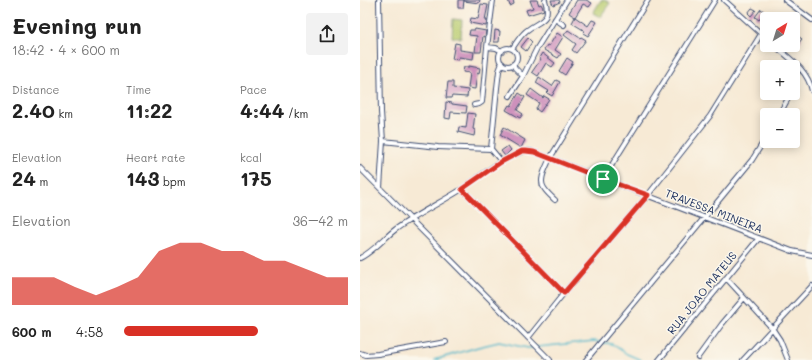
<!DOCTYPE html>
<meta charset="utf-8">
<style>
body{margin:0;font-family:Mali,sans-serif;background:#f2f2f2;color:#222;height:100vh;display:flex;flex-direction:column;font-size:15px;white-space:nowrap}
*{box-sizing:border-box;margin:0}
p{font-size:13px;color:#767676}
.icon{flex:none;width:22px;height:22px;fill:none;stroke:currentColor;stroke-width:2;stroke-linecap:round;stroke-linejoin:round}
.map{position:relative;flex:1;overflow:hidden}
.panel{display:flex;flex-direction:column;background:#fff;width:360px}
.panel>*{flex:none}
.needle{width:26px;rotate:38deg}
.tools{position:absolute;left:400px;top:12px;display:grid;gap:8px}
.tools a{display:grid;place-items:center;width:40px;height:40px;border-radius:4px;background:#fff;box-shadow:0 2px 10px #0003;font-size:20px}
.pin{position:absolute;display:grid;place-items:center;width:34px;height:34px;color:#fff;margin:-17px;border:2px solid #fff;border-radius:50%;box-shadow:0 1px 4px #0007}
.round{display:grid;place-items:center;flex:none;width:42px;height:42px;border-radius:4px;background:#f2f2f2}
.head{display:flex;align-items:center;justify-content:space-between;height:68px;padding:0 12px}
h1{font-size:22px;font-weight:800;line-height:30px}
.figures{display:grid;grid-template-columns:repeat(3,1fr);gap:6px;height:68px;padding:4px 12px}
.figures div{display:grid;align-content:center}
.figures b{font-size:20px;font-weight:800}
.figures small{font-size:11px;font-weight:400}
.figures p{font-size:11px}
.chart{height:112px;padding:8px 12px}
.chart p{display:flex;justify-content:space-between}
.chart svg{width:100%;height:72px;margin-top:4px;fill:#d93025;opacity:.7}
ul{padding:0 12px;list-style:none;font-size:13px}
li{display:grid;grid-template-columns:64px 48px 1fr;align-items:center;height:30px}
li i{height:10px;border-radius:5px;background:#d93025}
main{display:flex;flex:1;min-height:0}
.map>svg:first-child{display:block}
.green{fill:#b9cc6f;stroke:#6a7e66}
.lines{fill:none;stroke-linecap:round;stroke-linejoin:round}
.stream{stroke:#4fb8cc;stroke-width:1.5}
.building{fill:#ce91bc}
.street-casing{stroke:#3c4b70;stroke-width:6}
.street{stroke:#fff;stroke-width:4}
.route-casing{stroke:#fff;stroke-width:8}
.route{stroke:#d93025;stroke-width:5}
.labels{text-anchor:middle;stroke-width:3;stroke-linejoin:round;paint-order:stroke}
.street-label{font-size:11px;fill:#1b2f5e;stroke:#fbf7ec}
</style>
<main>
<section class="panel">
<div class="head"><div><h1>Evening run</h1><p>18:42 · 4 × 600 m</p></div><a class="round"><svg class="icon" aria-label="share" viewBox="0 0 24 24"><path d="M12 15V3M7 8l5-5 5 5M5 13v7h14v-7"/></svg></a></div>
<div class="figures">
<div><p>Distance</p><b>2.40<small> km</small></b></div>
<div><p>Time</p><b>11:22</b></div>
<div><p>Pace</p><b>4:44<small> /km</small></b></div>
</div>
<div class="figures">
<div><p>Elevation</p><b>24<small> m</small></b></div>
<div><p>Heart rate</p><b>143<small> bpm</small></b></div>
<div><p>kcal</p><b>175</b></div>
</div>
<div class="chart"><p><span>Elevation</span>36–42 m</p>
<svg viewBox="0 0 160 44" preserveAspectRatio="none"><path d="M0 44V27L10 27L20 27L30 33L40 38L50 33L60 27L70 11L80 6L90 6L100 11L110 11L120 17L130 17L140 22L150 27L160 27V44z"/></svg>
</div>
<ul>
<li><b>600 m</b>4:58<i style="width:60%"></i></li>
</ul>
</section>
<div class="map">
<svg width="452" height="360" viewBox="0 0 452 360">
<rect width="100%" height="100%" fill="#fbf7ec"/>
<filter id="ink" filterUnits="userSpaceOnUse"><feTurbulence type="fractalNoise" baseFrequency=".025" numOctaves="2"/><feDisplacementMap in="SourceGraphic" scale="8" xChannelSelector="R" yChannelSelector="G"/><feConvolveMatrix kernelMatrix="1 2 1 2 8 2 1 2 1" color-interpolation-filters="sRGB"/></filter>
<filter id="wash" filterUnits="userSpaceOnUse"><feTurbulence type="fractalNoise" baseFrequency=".012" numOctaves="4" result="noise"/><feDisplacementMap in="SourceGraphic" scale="16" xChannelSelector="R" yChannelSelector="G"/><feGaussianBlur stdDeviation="0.9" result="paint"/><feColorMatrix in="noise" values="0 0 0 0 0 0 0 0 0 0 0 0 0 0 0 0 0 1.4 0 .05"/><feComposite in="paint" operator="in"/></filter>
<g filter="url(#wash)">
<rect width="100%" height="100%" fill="#f7ead5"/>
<path class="green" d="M241 0H245L250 3 240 17 233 13Z
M93 19 102 20 101 38 92 37Z"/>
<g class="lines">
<path class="stream" d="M74 360 118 347 139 342 168 348 234 341 252 344 267 354 281 360"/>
</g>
<g id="blocks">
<path class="building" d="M98 0H104L103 8H98Z
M104 0H120L119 3 104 1Z
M148 0H153L154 4 150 6Z
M170 0H177L179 5 181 4 184 10 168 15 166 10 173 8Z
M191 0H199L200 2 193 5Z
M217 0H226L232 3 229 7 223 4 215 17 209 13Z
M121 4 128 5 125 20H127L126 26 110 23 111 18 118 19Z
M392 8 396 10 391 16 388 13Z
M401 9 405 12 399 20 395 17Z
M407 14 414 19H407V21L404 18Z
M215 17 228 26 232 20 237 22 228 36 223 33 225 31 212 23Z
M115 29 126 31 125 37 123 36 121 52H115L117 36 109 35 110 30H115Z
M135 30 140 31 139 42H134Z
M208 30 220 38 221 37 226 40 216 53 212 50 216 44 204 35Z
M197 33 203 37 195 50 201 54 198 58 184 50 187 45 189 46Z
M435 34 442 39 437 45 433 42V37Z
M168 38 172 42 166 51 161 47Z
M95 43 100 44V50L114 52 113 59 99 57 98 60 92 59Z
M182 53 195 63 192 67 186 63 178 76 172 72 181 59 179 58Z
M207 58 213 62 205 75 199 71Z
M109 66 120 68 119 74 117 73 115 89 108 88 110 73 103 72 104 67H109Z
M179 77 192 86 196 80 200 82 192 96 187 93 189 91 176 83Z
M88 82H93V88L108 90 107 97 92 96 91 98H86Z
M171 89 183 98 184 96 189 99 180 112 176 109 179 103 167 95Z
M159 93 165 97 157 110 163 114 160 118 146 110 149 105 151 106Z
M86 102 92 103V104L107 106 106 113 91 112 90 119 85 118Z
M108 113 115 114 113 129 115 130 114 136 98 132 99 127 106 128Z
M144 127 165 140 161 148 140 135Z
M148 146 151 150 145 156 141 151Z"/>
</g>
</g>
<g filter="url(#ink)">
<use href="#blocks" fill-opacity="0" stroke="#3c4b70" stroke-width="1"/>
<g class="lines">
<defs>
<path id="street" d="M19 0 21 112 23 141 20 188
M364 0 407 39
M425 0 452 20
M195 19 204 25
M414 45C429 58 448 70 452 91
M127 47 136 48 142 51
M139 57a9 9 0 1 1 18 0a9 9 0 1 1-18 0Z
M152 49C156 43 160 36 166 31 179 20 192 22 185 0
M153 64 155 68 163 76
M433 88 438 67
M150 96 163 76 177 48 207 0
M114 105 119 104 122 102 127 47 133 0
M419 115 431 93
M23 141 78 147 131 149
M141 161 131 149 137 88 139 71 142 63
M0 168 190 360
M243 179 355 0
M102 189 204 293
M195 200C191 196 187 193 184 188 178 180 187 166 190 158L288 0
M0 258C14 251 24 238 36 229 57 214 80 203 102 189 121 176 138 161 159 153 164 150 168 150 174 152L432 251 452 255
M366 278 412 328 420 340 428 360
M168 338 204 293 288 195 350 116 401 34
M0 353 6 355 18 354 86 342
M338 357 362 324 384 298
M226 360 364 194 392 160 407 136
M299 360 399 238
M383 360 452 286"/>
</defs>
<use href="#street" class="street-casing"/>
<use href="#street" class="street"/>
</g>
</g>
<g class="lines" filter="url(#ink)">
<defs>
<path id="route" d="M162 151H166L174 152 243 179 288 195 204 293 102 189 141 162Z"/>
</defs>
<use href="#route" class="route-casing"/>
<use href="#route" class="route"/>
</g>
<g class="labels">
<g class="street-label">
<text transform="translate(354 211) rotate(21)" y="4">TRAVESSA MINEIRA</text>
<text transform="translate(342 293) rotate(-51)" y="4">RUA JOAO MATEUS</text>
</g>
</g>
</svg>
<div class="tools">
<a><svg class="needle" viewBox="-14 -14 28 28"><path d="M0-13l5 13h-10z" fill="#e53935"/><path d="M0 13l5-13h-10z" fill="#767676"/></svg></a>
<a>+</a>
<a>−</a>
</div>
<div class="pin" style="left:243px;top:179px;background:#1e9e55"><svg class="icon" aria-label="arrive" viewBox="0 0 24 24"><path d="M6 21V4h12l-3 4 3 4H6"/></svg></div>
</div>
</main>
